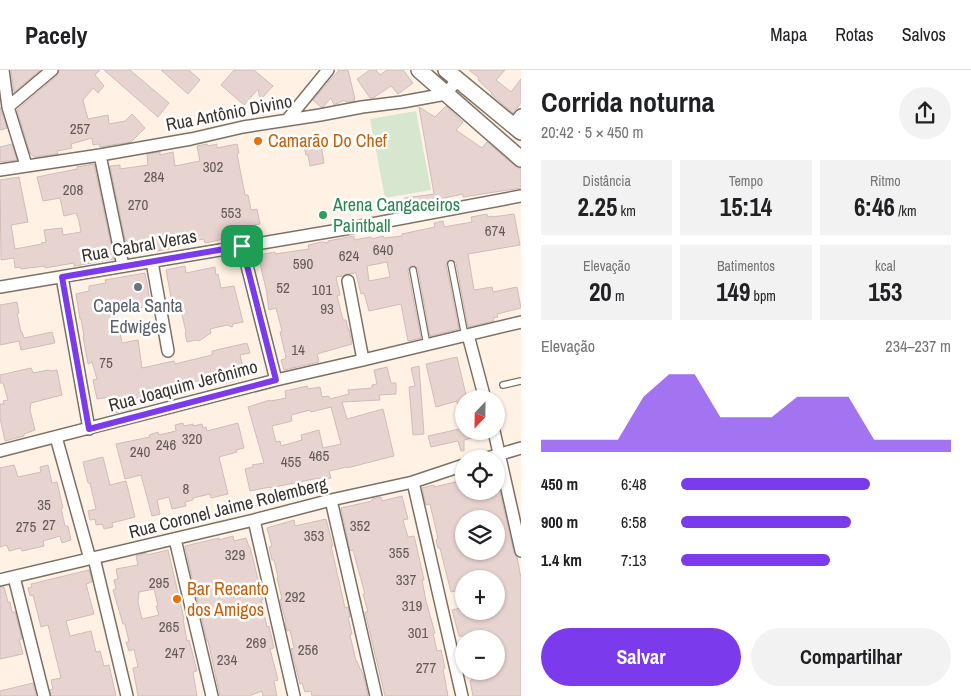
<!DOCTYPE html>
<html lang="pt">
<meta charset="utf-8">
<style>
body{margin:0;font-family:"Archivo Narrow",sans-serif;background:#f2f2f2;color:#202124;height:100vh;display:flex;flex-direction:column;font-size:19px;white-space:nowrap}
*{box-sizing:border-box;margin:0}
p{font-size:16px;color:#757577}
.icon{flex:none;width:28px;height:28px;fill:none;stroke:currentColor;stroke-width:2;stroke-linecap:round;stroke-linejoin:round}
.map{position:relative;flex:1;overflow:hidden}
.sheet{display:flex;flex-direction:column;background:#fff;width:450px}
.sheet>*{flex:none}
.needle{width:32px;rotate:202deg}
.fabs{position:absolute;left:455px;top:320px;display:grid;gap:10px}
.fabs a{display:grid;place-items:center;width:50px;height:50px;border-radius:50%;background:#fff;box-shadow:0 1px 4px #0004;font-size:25px}
.pin{position:absolute;display:grid;place-items:center;width:42px;height:42px;color:#fff;margin:-21px;border-radius:10px;box-shadow:0 2px 8px #0006}
.round{display:grid;place-items:center;flex:none;width:52px;height:52px;border-radius:26px;background:#f2f2f2}
.headline{display:flex;align-items:center;justify-content:space-between;height:85px;padding:0 20px}
h1{font-size:28px;font-weight:700;line-height:38px}
.metrics{display:grid;grid-template-columns:repeat(3,1fr);gap:8px;height:85px;padding:5px 20px}
.metrics div{display:grid;align-content:center;border-radius:0px;background:#f2f2f2;text-align:center}
.metrics b{font-size:25px;font-weight:700}
.metrics small{font-size:14px;font-weight:400}
.metrics p{font-size:14px}
.chart{height:140px;padding:10px 20px}
.chart p{display:flex;justify-content:space-between}
.chart svg{width:100%;height:90px;margin-top:5px;fill:#7c3aed;opacity:.7}
.primary-button{display:flex;gap:10px;margin-top:auto;padding:10px 20px}
.primary-button a{flex:1;height:58px;border-radius:30px;background:#7c3aed;color:#fff;font-size:20px;font-weight:700;line-height:58px;text-align:center}
.primary-button a+a{background:#f2f2f2;color:#202124}
ul{padding:0 20px;list-style:none;font-size:16px}
li{display:grid;grid-template-columns:80px 60px 1fr;align-items:center;height:38px}
li i{height:12px;border-radius:6px;background:#7c3aed}
header{display:flex;align-items:center;gap:30px;box-sizing:border-box;height:70px;padding:0 25px;background:#fff;border-bottom:1px solid #e0e0e0}
header strong{font-size:24px}
nav{display:flex;gap:28px;margin-inline-start:auto;font-size:18px}
main{display:flex;flex:1;min-height:0}
.map>svg:first-child{display:block}
.green{fill:#d7e6ce}
.building{fill:#e7d3d0;stroke:#d0bcb9;fill-rule:evenodd}
.lines{fill:none;stroke-linecap:round;stroke-linejoin:round}
.lane-casing{stroke:#7d7166;stroke-width:8}
.street-casing{stroke:#7d7166;stroke-width:14}
.secondary-casing{stroke:#7d7166;stroke-width:18}
.lane{stroke:#fff;stroke-width:5.5}
.street{stroke:#fff;stroke-width:11}
.secondary{stroke:#fff;stroke-width:15}
.route-casing{stroke:#fff;stroke-width:10}
.route{stroke:#7c3aed;stroke-width:6}
.food-dot{fill:#e8710a;stroke:#fff;stroke-width:2}
.leisure-dot{fill:#2e9e5b;stroke:#fff;stroke-width:2}
.worship-dot{fill:#6b7280;stroke:#fff;stroke-width:2}
.labels{text-anchor:middle;stroke-width:5;stroke-linejoin:round;paint-order:stroke}
.number-label{font-size:15px;fill:#645b56}
.street-label{font-size:18px;fill:#38332e;stroke:#fff}
.food-label{font-size:18px;fill:#c56008;stroke:#fff;text-anchor:start}
.leisure-label{font-size:18px;fill:#27864d;stroke:#fff;text-anchor:start}
.worship-label{font-size:18px;fill:#5b616d;stroke:#fff}
</style>
<header>
<strong>Pacely</strong>
<nav><a>Mapa</a><a>Rotas</a><a>Salvos</a></nav>
</header>
<main>
<div class="map">
<svg width="521" height="626" viewBox="0 0 521 626">
<rect width="100%" height="100%" fill="#fff2e4"/>
<path class="green" d="M416 41 431 120 385 128 370 49Z"/>
<path class="building" d="M11 0H40L14 22Z
M59 0H100L95 5 104 16 98 23 93 18 83 30 88 49 108 45 109 54 125 51 132 44 145 58 131 72 100 77 99 74 93 75 92 68 71 74 72 78 57 81 58 84 34 87 30 83 17 40 57 6Z
M104 0H130L169 33 158 47Z
M161 0H189L200 10 188 24Z
M234 0H254L273 16 260 30 258 19 244 35 221 15Z
M339 0H348L355 29H354L355 31 346 32 345 30 334 35 331 28 323 37H321L313 30Z
M370 0H376L380 5 387 0H403L413 13 398 24 391 16 373 28H370L357 9Z
M469 0H505L496 10 511 22 521 9V33L513 43 491 24 492 23 478 10 479 8Z
M446 36 463 52 456 60 482 78 487 72 515 96 521 99V118L463 127V124L435 130 436 132 406 137 405 128 434 124 419 37 435 47Z
M0 37 7 58 0 60Z
M12 74 17 90 0 92V77Z
M207 74 208 76 217 74V78L237 74 239 83 237 84 245 125H248L251 140 257 139 260 154 254 155 255 161 245 163V159L223 163 224 169 205 173 204 169 168 175 169 179 157 181 156 176 133 180 135 182 128 184 110 96 120 95V99L148 95 147 84 160 82V85L173 82 175 96 200 91 197 76Z
M314 74V75L321 74 324 93 310 96 308 85H306L304 75Z
M94 94 114 189 74 196V193L45 198V196L21 199 20 197 15 198 14 188 1 190 0 110 19 107 28 152 11 155 15 179 42 174 41 173 46 172 44 160 62 158 63 165 81 162 79 151 76 143 64 146 60 128 43 131 37 107 77 99V97Z
M487 144 488 147 492 146V147L514 144 520 175 468 184 474 220 492 217 493 222 517 217 521 238 497 244 498 247 493 248 494 251 468 257 456 193 453 190H450L447 192 446 195 459 259 430 266 418 199 415 196H412L409 198 408 201 421 268 408 271 401 234 369 241 364 223 361 224 356 203 346 204 343 206 336 207 340 225 337 226 343 250H346L348 259H349L352 274 317 284 319 292 284 300 281 290 285 289V288L286 287 280 262 282 261 276 238 269 240 267 226V223L258 185 275 182V184L309 179 308 175 322 172 328 173V171L354 166V170L371 167 372 169 383 166 384 168 402 166V164L435 157 434 153 443 151 444 157 472 152 471 147ZM387 192 390 207 369 211 367 196Z
M185 196 186 203 215 197 216 205 218 204 221 218 234 216 243 252 233 254 232 257 227 255 210 259 211 263 199 271 196 270 187 272 185 263 186 262 179 232 172 233 166 200Z
M145 203 151 236 116 242 122 273 138 270 142 298 174 291 175 294 183 292 212 285V281L247 273 250 283 240 285 245 305 233 308 234 311 226 313 225 311 198 317 197 311 180 315 181 321 172 323 173 324 156 328V330L130 335 131 339 114 343 110 327 97 329 93 310 97 309 92 292 88 294 83 266H84L81 249H80L76 224 89 221V216L106 213 105 210Z
M17 232 19 243H17L21 262H22L24 268 52 262 55 273 21 280 19 271 0 275V235Z
M457 287 467 329H464V347H461L457 331 436 337 426 294Z
M419 296 424 364 413 365 409 317 415 316 411 298Z
M387 297 391 313H396V324L379 325 380 330 342 332 347 349 383 339 394 386 347 398V397L329 401 331 408 320 411 319 408 270 418V417L250 421 245 399 253 397 252 395 264 393 248 337 270 330 271 331 286 328 285 321 307 316 308 319 320 317 322 327 329 326 330 329 349 324 348 320 372 318V315L377 314 374 300ZM331 337 341 374 323 378 319 360 301 365 302 370 281 376 280 371 276 372 272 356 292 351 291 345 310 340 311 342Z
M31 298 33 303 48 300 52 301 57 300 62 325 31 333 30 340 35 360 24 364V366L5 371 0 348V334H4L3 331 8 330 3 313H0V305Z
M183 353 184 356 193 354V356L202 354 203 358 206 357 207 361 238 353 244 378 236 380 237 382 219 387 228 424 211 428 210 424 193 428V430L185 432 186 436 172 439 169 427 157 430 160 444 152 446 141 405 125 409 116 374 150 367 149 365 158 362 159 365 176 361 175 355Z
M464 358V361H471L472 368 464 370V381H461L458 371 431 377 428 366Z
M103 387 110 415 126 411 135 447 112 453 113 457 104 459 102 454 96 455 95 449 90 450 88 441 96 439 90 413H88L83 392Z
M14 395 18 407 41 402 40 397 48 395 52 413 57 412 63 438H61L65 456H68L71 470 62 473 60 466 43 471 44 476 22 481 21 478 9 481 7 475 0 477V398Z
M496 405 514 483 517 487 521 508V626H473L470 611 472 610 469 601H496V569H463L462 566H459L452 540 464 537V541H496V509H464V519L451 522 440 478H438L436 470 438 469 437 464 430 434 426 435 422 418 434 415V417L464 410V421H496ZM478 441V444L483 442 484 449H496V481H464V445Z
M402 426 408 449 403 450 408 467 414 466 416 474 424 510H422L426 531 435 563H433L437 581 441 580 445 598 443 599 448 626H385L365 542H368L363 524H365L353 480 350 481 341 438 372 431V429L381 427 382 431Z
M326 449 333 476H331L339 511 345 538 348 537 350 547H348L352 564 350 565 356 591H357L360 599H361L364 608 368 626H312L311 621 305 622 302 613 300 614 292 582 291 579 294 578 290 560 287 561 285 553 286 552 280 530 282 529 277 508 278 507 274 490H272L269 477 272 476 267 458 294 450 295 456Z
M233 466 234 471 246 468 249 477H250L263 530H261L267 557 269 556 274 578 270 579 278 610 274 611 277 626H263L262 621 249 626H220L212 589 208 571H207L185 477V476L219 468V470Z
M168 480 184 549H183L187 571 189 570 197 601 193 602 197 626H138L133 598 138 597 134 579 129 581 126 572H129L125 554H123L113 520 116 519 114 510 118 509 116 499 138 495 136 486 146 483 147 485ZM154 519 158 536H156L159 545 142 549 138 532 139 522Z
M89 500 92 512 86 514 94 544 66 551 70 566 91 561 96 582 100 581 104 596 109 595 116 626H51L50 620 53 619 51 610 61 608 48 555 41 557 33 525 30 526 28 518 32 517 31 514Z
M0 517H4L8 532H10L12 542H15L22 569H19L23 584 0 589Z
M33 613 36 626H0V621Z"/>
<g class="lines">
<defs>
<path id="lane" d="M451 194 465 266
M413 200 427 275
M503 315 521 311"/>
<path id="street" d="M3 0 8 37 26 95
M8 37 52 0
M288 49 328 0
M513 55 521 45
M100 85 123 196
M0 100 100 85 191 69 243 57 320 45 362 37 402 32 446 24 457 10
M242 176 276 310
M152 192 168 281
M62 207 89 359
M348 211 363 290
M0 217 345 159 521 126
M468 265 485 329
M494 361 521 481
M56 367 90 489
M0 381 276 310 363 290 521 252
M484 389 521 378
M413 412 462 626
M331 430 376 626
M254 450 294 626
M175 469 212 626
M94 488 127 626
M14 507 44 626
M0 510 254 450 331 430 413 412 464 395"/>
<path id="secondary" d="M419 0 521 89
M446 0 521 62"/>
</defs>
<use href="#lane" class="lane-casing"/>
<use href="#street" class="street-casing"/>
<use href="#secondary" class="secondary-casing"/>
<use href="#lane" class="lane"/>
<use href="#street" class="street"/>
<use href="#secondary" class="secondary"/>
</g>
<g class="lines">
<defs>
<path id="route" d="M242 176 276 310 89 359 62 207Z"/>
</defs>
<use href="#route" class="route-casing"/>
<use href="#route" class="route"/>
</g>
<g class="food-dot">
<circle cx="258" cy="71" r="5"/>
<circle cx="177" cy="529" r="5"/>
</g>
<circle class="leisure-dot" cx="323" cy="145" r="5"/>
<circle class="worship-dot" cx="138" cy="217" r="5"/>
<g class="labels">
<g class="number-label">
<text x="80" y="64">257</text>
<text x="213" y="102">302</text>
<text x="154" y="112">284</text>
<text x="73" y="125">208</text>
<text x="138" y="140">270</text>
<text x="231" y="148">553</text>
<text x="495" y="166">674</text>
<text x="383" y="185">640</text>
<text x="349" y="191">624</text>
<text x="303" y="199">590</text>
<text x="283" y="223">52</text>
<text x="322" y="225">101</text>
<text x="327" y="244">93</text>
<text x="298" y="285">14</text>
<text x="106" y="298">75</text>
<text x="192" y="374">320</text>
<text x="166" y="380">246</text>
<text x="140" y="387">240</text>
<text x="319" y="391">465</text>
<text x="291" y="397">455</text>
<text x="186" y="424">8</text>
<text x="44" y="440">35</text>
<text x="49" y="460">27</text>
<text x="360" y="461">352</text>
<text x="26" y="462">275</text>
<text x="314" y="471">353</text>
<text x="399" y="488">355</text>
<text x="235" y="490">329</text>
<text x="406" y="515">337</text>
<text x="159" y="518">295</text>
<text x="295" y="532">292</text>
<text x="412" y="541">319</text>
<text x="169" y="562">265</text>
<text x="418" y="568">301</text>
<text x="256" y="578">269</text>
<text x="308" y="585">256</text>
<text x="175" y="588">247</text>
<text x="227" y="595">234</text>
<text x="426" y="603">277</text>
</g>
<g class="street-label">
<text transform="translate(229 43) rotate(-11)" y="6">Rua Antônio Divino</text>
<text transform="translate(139 176) rotate(-10)" y="6">Rua Cabral Veras</text>
<text transform="translate(183 316) rotate(-15)" y="6">Rua Joaquim Jerônimo</text>
<text transform="translate(228 438) rotate(-14)" y="6">Rua Coronel Jaime Rolemberg</text>
</g>
<g class="food-label">
<text x="268" y="77">Camarão Do Chef</text>
<text x="187" y="525">Bar Recanto<tspan x="187" dy="21">dos Amigos</tspan></text>
</g>
<g class="leisure-label">
<text x="333" y="141">Arena Cangaceiros<tspan x="333" dy="21">Paintball</tspan></text>
</g>
<g class="worship-label">
<text x="138" y="242">Capela Santa<tspan x="138" dy="21">Edwiges</tspan></text>
</g>
</g>
</svg>
<div class="fabs">
<a><svg class="needle" viewBox="-14 -14 28 28"><path d="M0-13l5 13h-10z" fill="#e53935"/><path d="M0 13l5-13h-10z" fill="#757577"/></svg></a>
<a><svg class="icon" aria-label="locate" viewBox="0 0 24 24"><circle cx="12" cy="12" r="6"/><path d="M12 2v4M12 18v4M2 12h4M18 12h4"/></svg></a>
<a><svg class="icon" aria-label="layers" viewBox="0 0 24 24"><path d="M12 4l9 5-9 5-9-5zM3 14l9 5 9-5"/></svg></a>
<a>+</a>
<a>−</a>
</div>
<div class="pin" style="left:242px;top:176px;background:#1e9e55"><svg class="icon" aria-label="arrive" viewBox="0 0 24 24"><path d="M6 21V4h12l-3 4 3 4H6"/></svg></div>
</div>
<section class="sheet">
<div class="headline"><div><h1>Corrida noturna</h1><p>20:42 · 5 × 450 m</p></div><a class="round"><svg class="icon" aria-label="share" viewBox="0 0 24 24"><path d="M12 15V3M7 8l5-5 5 5M5 13v7h14v-7"/></svg></a></div>
<div class="metrics">
<div><p>Distância</p><b>2.25<small> km</small></b></div>
<div><p>Tempo</p><b>15:14</b></div>
<div><p>Ritmo</p><b>6:46<small> /km</small></b></div>
</div>
<div class="metrics">
<div><p>Elevação</p><b>20<small> m</small></b></div>
<div><p>Batimentos</p><b>149<small> bpm</small></b></div>
<div><p>kcal</p><b>153</b></div>
</div>
<div class="chart"><p><span>Elevação</span>234–237 m</p>
<svg viewBox="0 0 160 44" preserveAspectRatio="none"><path d="M0 44V38L10 38L20 38L30 38L40 17L50 6L60 6L70 27L80 27L90 27L100 17L110 17L120 17L130 38L140 38L150 38L160 38V44z"/></svg>
</div>
<ul>
<li><b>450 m</b>6:48<i style="width:70%"></i></li>
<li><b>900 m</b>6:58<i style="width:63%"></i></li>
<li><b>1.4 km</b>7:13<i style="width:55%"></i></li>
</ul>
<div class="primary-button"><a>Salvar</a><a>Compartilhar</a></div>
</section>
</main>
